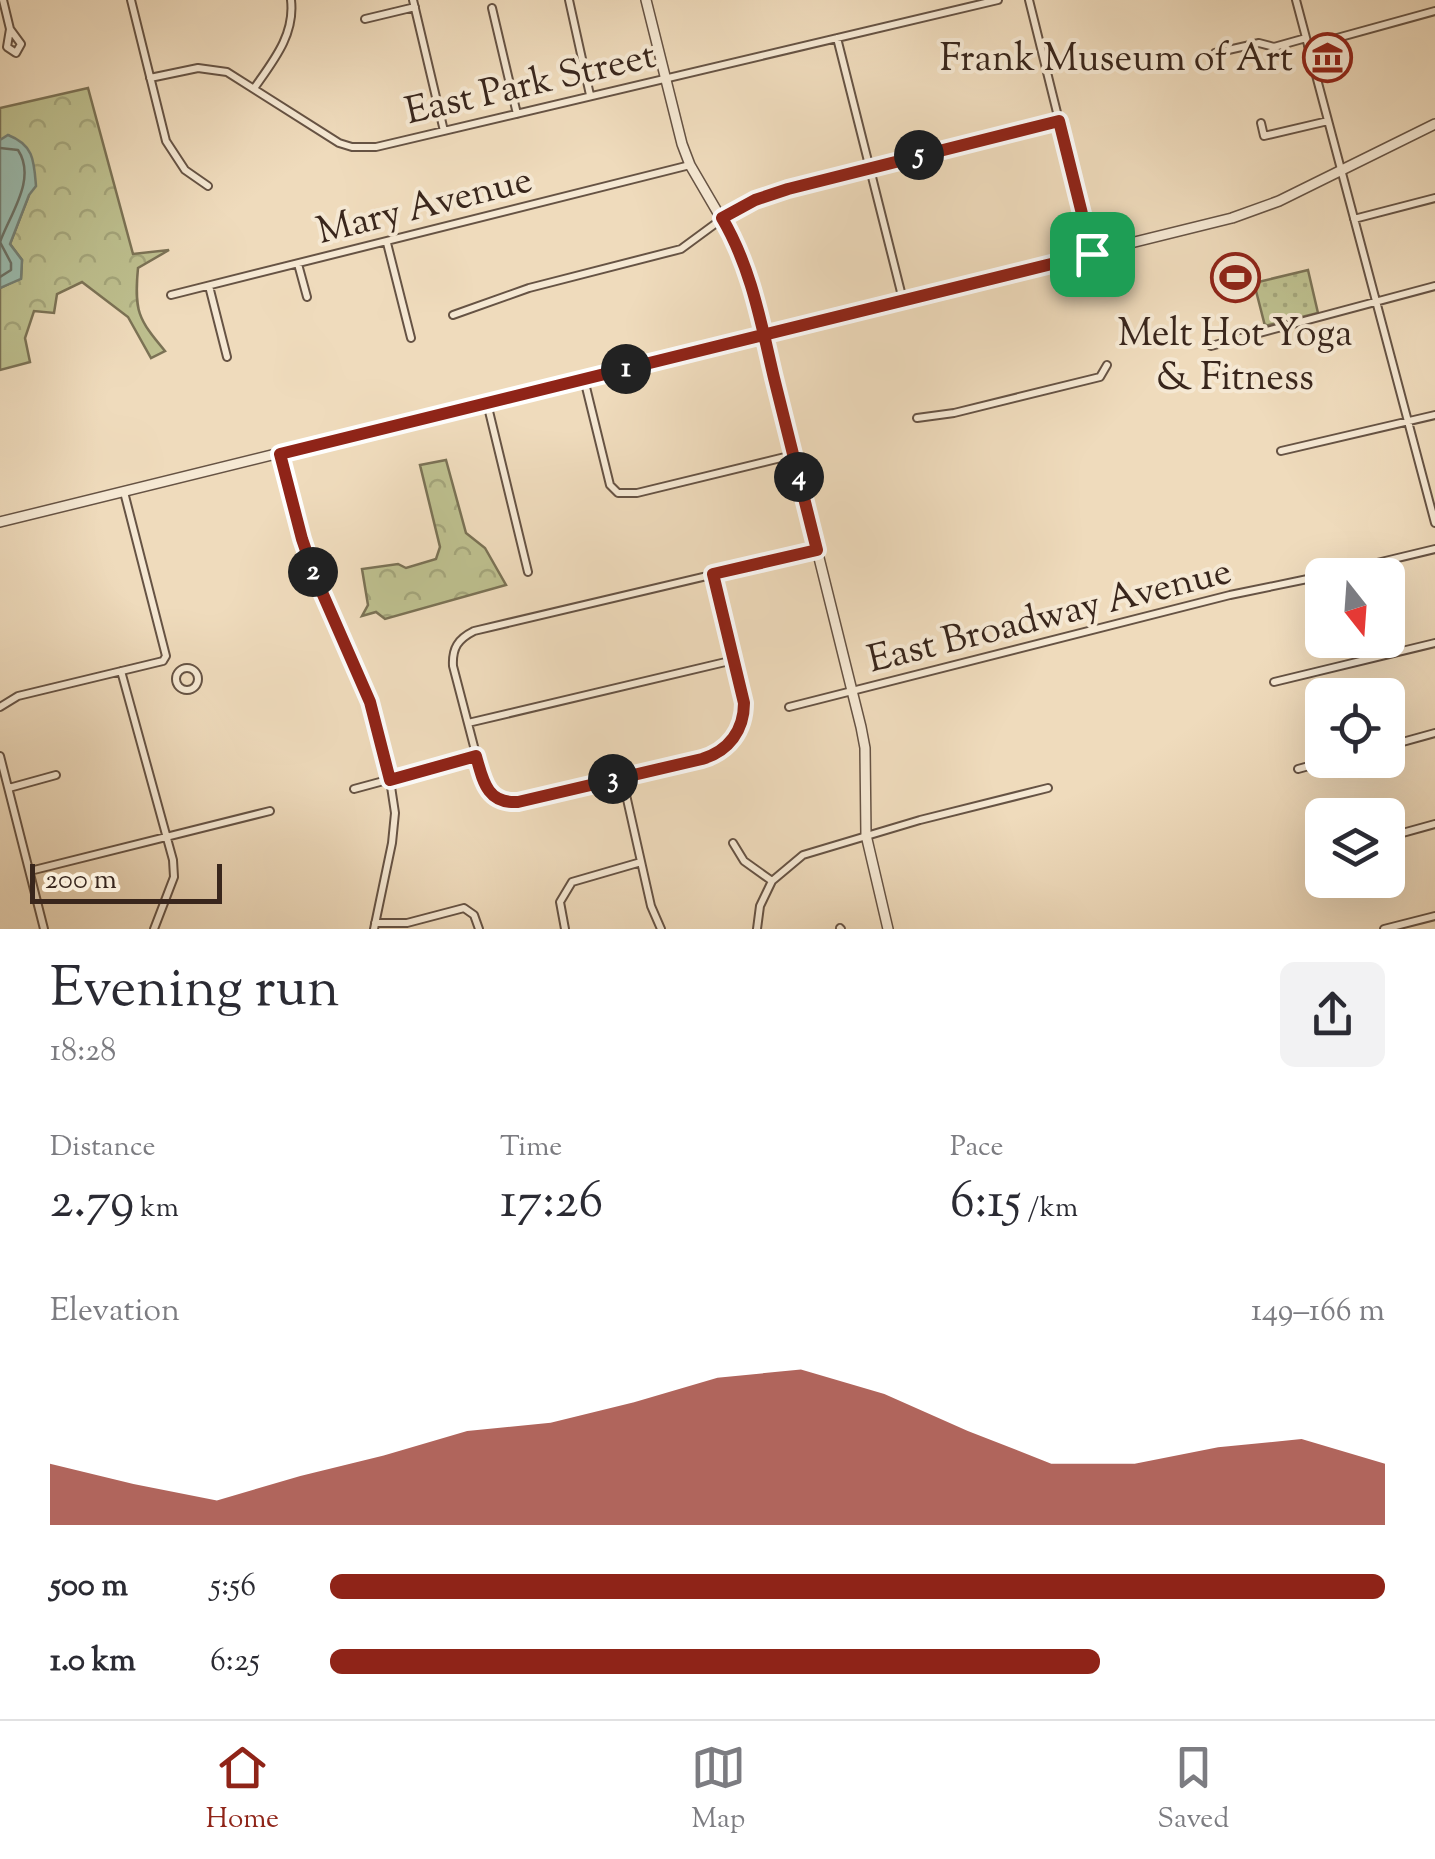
<!DOCTYPE html>
<meta charset="utf-8">
<style>
body{margin:0;font-family:"Sorts Mill Goudy",serif;background:#f2f2f3;color:#2b2b33;height:100vh;display:flex;flex-direction:column;font-size:38px;white-space:nowrap}
*{box-sizing:border-box;margin:0}
p{font-size:32px;color:#7c7c81}
.icon{flex:none;width:55px;height:55px;fill:none;stroke:currentColor;stroke-width:2;stroke-linecap:round;stroke-linejoin:round}
.map{position:relative;height:929px;overflow:hidden}
.details{display:flex;flex-direction:column;background:#fff;flex:1}
.details>*{flex:none}
.needle{width:65px;rotate:163deg}
.buttons{position:absolute;left:1305px;top:558px;display:grid;gap:20px}
.buttons a{display:grid;place-items:center;width:100px;height:100px;border-radius:15px;background:#fff;box-shadow:0 10px 40px #0002;font-size:50px}
.scale{position:absolute;left:30px;bottom:25px;width:192px;box-sizing:border-box;padding-left:10px;border:5px solid #39261c;border-top:0;font-size:28px;line-height:35px;white-space:nowrap;color:#39261c;-webkit-text-stroke:8px #f5e8d3;paint-order:stroke}
.pin{position:absolute;display:grid;place-items:center;width:85px;height:85px;color:#fff;margin:-42px;border-radius:20px;box-shadow:0 5px 15px #0006}
.km{position:absolute;width:50px;height:50px;margin:-25px;border-radius:50%;background:#222;color:#fff;font-size:28px;line-height:50px;text-align:center}
.round{display:grid;place-items:center;flex:none;width:105px;height:105px;border-radius:15px;background:#f2f2f3}
.summary{display:flex;align-items:center;justify-content:space-between;height:170px;padding:0 50px}
h1{font-size:55px;font-weight:600;line-height:75px}
.metrics{display:grid;grid-template-columns:repeat(3,1fr);gap:15px;height:170px;padding:10px 50px}
.metrics div{display:grid;align-content:center}
.metrics b{font-size:50px;font-weight:600}
.metrics small{font-size:28px;font-weight:400}
.metrics p{font-size:28px}
.chart{height:280px;padding:20px 50px}
.chart p{display:flex;justify-content:space-between}
.chart svg{width:100%;height:180px;margin-top:10px;fill:#8f2418;opacity:.7}
ul{padding:0 50px;list-style:none;font-size:32px}
li{display:grid;grid-template-columns:160px 120px 1fr;align-items:center;height:75px}
li i{height:25px;border-radius:12px;background:#8f2418}
.dock{display:flex;justify-content:space-around;align-items:center;height:140px;border-top:2px solid #e1e1e2;background:#fff;font-size:28px;color:#7c7c81}
.dock a{display:grid;justify-items:center;gap:5px}
.dock .selected{color:#8f2418}
.map>svg:first-child{display:block}
.forest{fill:url(#forest-crowns);stroke:#7b7255;stroke-width:2.5}
.park{fill:url(#park-dots);stroke:#7b7255;stroke-width:2.5}
.water{fill:#9abbae;stroke:#737f74;stroke-width:2.5}
.lines{fill:none;stroke-linecap:round;stroke-linejoin:round}
.shore{stroke:#6a7065;stroke-width:2.5}
.minor-casing{stroke:#665344;stroke-width:10}
.tertiary-casing{stroke:#665344;stroke-width:12}
.minor{stroke:#f5e8d3;stroke-width:6}
.tertiary{stroke:#f5e8d3;stroke-width:9}
.route-casing{stroke:#fff;stroke-width:20}
.route{stroke:#8f2418;stroke-width:12}
.labels{text-anchor:middle;stroke-width:8;stroke-linejoin:round;paint-order:stroke}
.poi-label{font-size:38px;fill:#39261c;stroke:#f5e8d3;text-anchor:end}
.street-label{font-size:38px;fill:#39261c;stroke:#f5e8d3}
</style>
<div class="map">
<svg width="1435" height="929" viewBox="0 0 1435 929">
<defs>
<pattern id="forest-crowns" width="20" height="18" patternUnits="userSpaceOnUse" patternTransform="scale(2.5)"><rect width="20" height="18" fill="#bdbf8e"/><path d="M2 6a3 3 0 1 1 6 0M12 15a3 3 0 1 1 6 0" fill="none" stroke="#a3a47a"/></pattern>
<pattern id="park-dots" width="8" height="8" patternUnits="userSpaceOnUse" patternTransform="scale(2.5)"><rect width="8" height="8" fill="#bdbf8e"/><path d="M2 2h.1M6 6h.1" fill="none" stroke="#a3a47a" stroke-width="1.8" stroke-linecap="round"/></pattern>
</defs>
<rect width="100%" height="100%" fill="#efdbbc"/>
<filter id="stains"><feTurbulence type="fractalNoise" baseFrequency=".002" numOctaves="4"/><feColorMatrix values="0 0 0 0 .2 0 0 0 0 .09 0 0 0 0 .02 0 0 0 .5 -.17"/></filter>
<radialGradient id="worn" r=".72"><stop offset=".6" stop-color="#630" stop-opacity="0"/><stop offset="1" stop-color="#630" stop-opacity=".3"/></radialGradient>
<path class="forest" d="M88 88 133 254 169 250 138 268C134 311 138 319 165 351L151 358 128 317 82 282 57 294 54 313 34 311 25 338 30 362 0 370V288L21 278 22 260 10 244 29 195 9 136 0 140V108Z
M446 460 466 533 485 548 506 585 385 619 376 612 362 616 368 605 362 569 398 564 406 568 436 559 440 547 420 465Z"/>
<path class="park" d="M1308 270 1318 313 1265 326 1254 283Z"/>
<path class="water" d="M8 135C34 145 34 161 36 186L29 195 10 244 22 260 21 279 0 288V140Z"/>
<g class="lines">
<path class="shore" d="M0 148 18 150C37 179 10 214 0 242L11 263V270L0 277"/>
<defs>
<path id="minor" d="M3 0 10 29 21 44 16 53 7 47 10 29
M131 0 166 141 185 170 208 186
M413 0 444 131
M569 0 590 95
M1029 0 1092 253
M1296 0 1435 523
M492 8 517 114
M365 19 415 7
M837 38 903 300
M1308 46 1435 11
M1215 53 1259 43 1274 47 1306 38
M150 78 198 68 227 72 339 143 352 147H376L998 0
M255 87C274 60 295 34 291 0
M1261 123 1264 136 1328 121
M1354 219 1435 198
M387 243 411 338
M298 264 307 297
M209 286 227 357
M171 295 690 165
M453 315 529 288 681 249 734 210 788 189 1059 121
M1211 346 1435 286
M584 379 610 485 618 493H637L793 455
M487 403 528 572
M917 418 954 413 1100 377 1107 365
M1281 451 1435 415
M280 454 301 539 313 574 370 701 390 780 395 813 392 843 374 929
M124 492 166 656 163 661
M713 574C720 600 726 626 732 652 743 695 758 741 703 759L518 802C500 804 489 797 483 781L453 666C452 648 458 639 474 631L817 550
M1327 575 1435 549
M176 679a11 11 0 1 1 22 0a11 11 0 1 1-22 0Z
M121 671 173 860 174 877 154 929
M1274 682 1435 643
M0 707 18 696 163 661
M789 707 1230 595 1322 576
M468 723 734 660
M1388 746 1435 733
M0 756 44 929
M1298 769 1331 760
M622 777 651 906 661 929
M9 788 56 775
M354 789 476 756
M1388 837 1435 824
M733 843 744 861 772 881
M1320 854H1322
M30 871 270 811
M375 923H407L464 908 474 915 479 929
M840 928 841 929
M565 929 560 902 572 882 641 862
M757 929 760 906 772 881 803 855 920 820 1048 788
M1384 929 1435 916"/>
<path id="tertiary" d="M646 0 682 144 690 165 732 237 751 284 861 727 865 748 866 835 888 929
M0 522 1232 218 1279 201 1435 124"/>
</defs>
<use href="#minor" class="minor-casing"/>
<use href="#tertiary" class="tertiary-casing"/>
<use href="#minor" class="minor"/>
<use href="#tertiary" class="tertiary"/>
</g>
<g class="lines">
<defs>
<path id="route" d="M1092 254 280 454 302 539 314 574 370 702 390 780 476 756C483 781 487 804 518 802L702 759C729 751 744 730 744 703L713 574 817 550C803 492 788 435 774 378 761 323 751 267 722 218L755 200 788 189 1059 121 1092 254"/>
</defs>
<use href="#route" class="route-casing"/>
<use href="#route" class="route"/>
</g>
<defs>
<symbol id="museum-ring" viewBox="-11 -11 22 22"><circle r="9.5" fill="#f5e8d3" stroke="#8f2418" stroke-width="1.5"/><path d="M0-6L6-3V-2H-6V-3ZM-5-1h2V3h-2ZM-1-1h2V3h-2ZM3-1h2V3H3ZM-6 4H6V6H-6Z" fill="#8f2418"/></symbol>
<symbol id="stadium-ring" viewBox="-11 -11 22 22"><circle r="9.5" fill="#f5e8d3" stroke="#8f2418" stroke-width="1.5"/><path d="M0-5a6.5 5 0 1 0 0 10a6.5 5 0 1 0 0-10ZM-3.5-1.8h7v3.6h-7Z" fill="#8f2418"/></symbol>
</defs>
<g fill-rule="evenodd">
<use href="#museum-ring" x="1300" y="30" width="55" height="55"/>
<use href="#stadium-ring" x="1208" y="250" width="55" height="55"/>
</g>
<g class="labels">
<g class="poi-label">
<text x="1293" y="70">Frank Museum of Art</text>
<text x="1235" y="345" text-anchor="middle">Melt Hot Yoga<tspan x="1235" dy="44">&amp; Fitness</tspan></text>
</g>
<g class="street-label">
<text transform="translate(530 82) rotate(-13)" y="13">East Park Street</text>
<text transform="translate(424 204) rotate(-14)" y="13">Mary Avenue</text>
<text transform="translate(1049 614) rotate(-14)" y="13">East Broadway Avenue</text>
</g>
</g>
<rect width="100%" height="100%" filter="url(#stains)"/>
<rect width="100%" height="100%" fill="url(#worn)"/>
</svg>
<div class="buttons">
<a><svg class="needle" viewBox="-14 -14 28 28"><path d="M0-13l5 13h-10z" fill="#e53935"/><path d="M0 13l5-13h-10z" fill="#7c7c81"/></svg></a>
<a><svg class="icon" aria-label="locate" viewBox="0 0 24 24"><circle cx="12" cy="12" r="6"/><path d="M12 2v4M12 18v4M2 12h4M18 12h4"/></svg></a>
<a><svg class="icon" aria-label="layers" viewBox="0 0 24 24"><path d="M12 4l9 5-9 5-9-5zM3 14l9 5 9-5"/></svg></a>
</div>
<div class="scale">200 m</div>
<div class="pin" style="left:1092px;top:254px;background:#1e9e55"><svg class="icon" aria-label="arrive" viewBox="0 0 24 24"><path d="M6 21V4h12l-3 4 3 4H6"/></svg></div>
<b class="km" style="left:626px;top:369px">1</b>
<b class="km" style="left:313px;top:572px">2</b>
<b class="km" style="left:613px;top:779px">3</b>
<b class="km" style="left:799px;top:477px">4</b>
<b class="km" style="left:919px;top:155px">5</b>
</div>
<section class="details">
<div class="summary"><div><h1>Evening run</h1><p>18:28</p></div><a class="round"><svg class="icon" aria-label="share" viewBox="0 0 24 24"><path d="M12 15V3M7 8l5-5 5 5M5 13v7h14v-7"/></svg></a></div>
<div class="metrics">
<div><p>Distance</p><b>2.79<small> km</small></b></div>
<div><p>Time</p><b>17:26</b></div>
<div><p>Pace</p><b>6:15<small> /km</small></b></div>
</div>
<div class="chart"><p><span>Elevation</span>149–166 m</p>
<svg viewBox="0 0 160 44" preserveAspectRatio="none"><path d="M0 44V29L10 34L20 38L30 32L40 27L50 21L60 19L70 14L80 8L90 6L100 12L110 21L120 29L130 29L140 25L150 23L160 29V44z"/></svg>
</div>
<ul>
<li><b>500 m</b>5:56<i style="width:100%"></i></li>
<li><b>1.0 km</b>6:25<i style="width:73%"></i></li>
</ul>
</section>
<nav class="dock">
<a class="selected"><svg class="icon" aria-label="home" viewBox="0 0 24 24"><path d="M3 11l9-7 9 7M6 9v11h12V9"/></svg>Home</a>
<a><svg class="icon" aria-label="map" viewBox="0 0 24 24"><path d="M3 6l6-2 6 2 6-2v14l-6 2-6-2-6 2zM9 4v14M15 6v14"/></svg>Map</a>
<a><svg class="icon" aria-label="saved" viewBox="0 0 24 24"><path d="M7 4h10v16l-5-4-5 4z"/></svg>Saved</a>
</nav>
